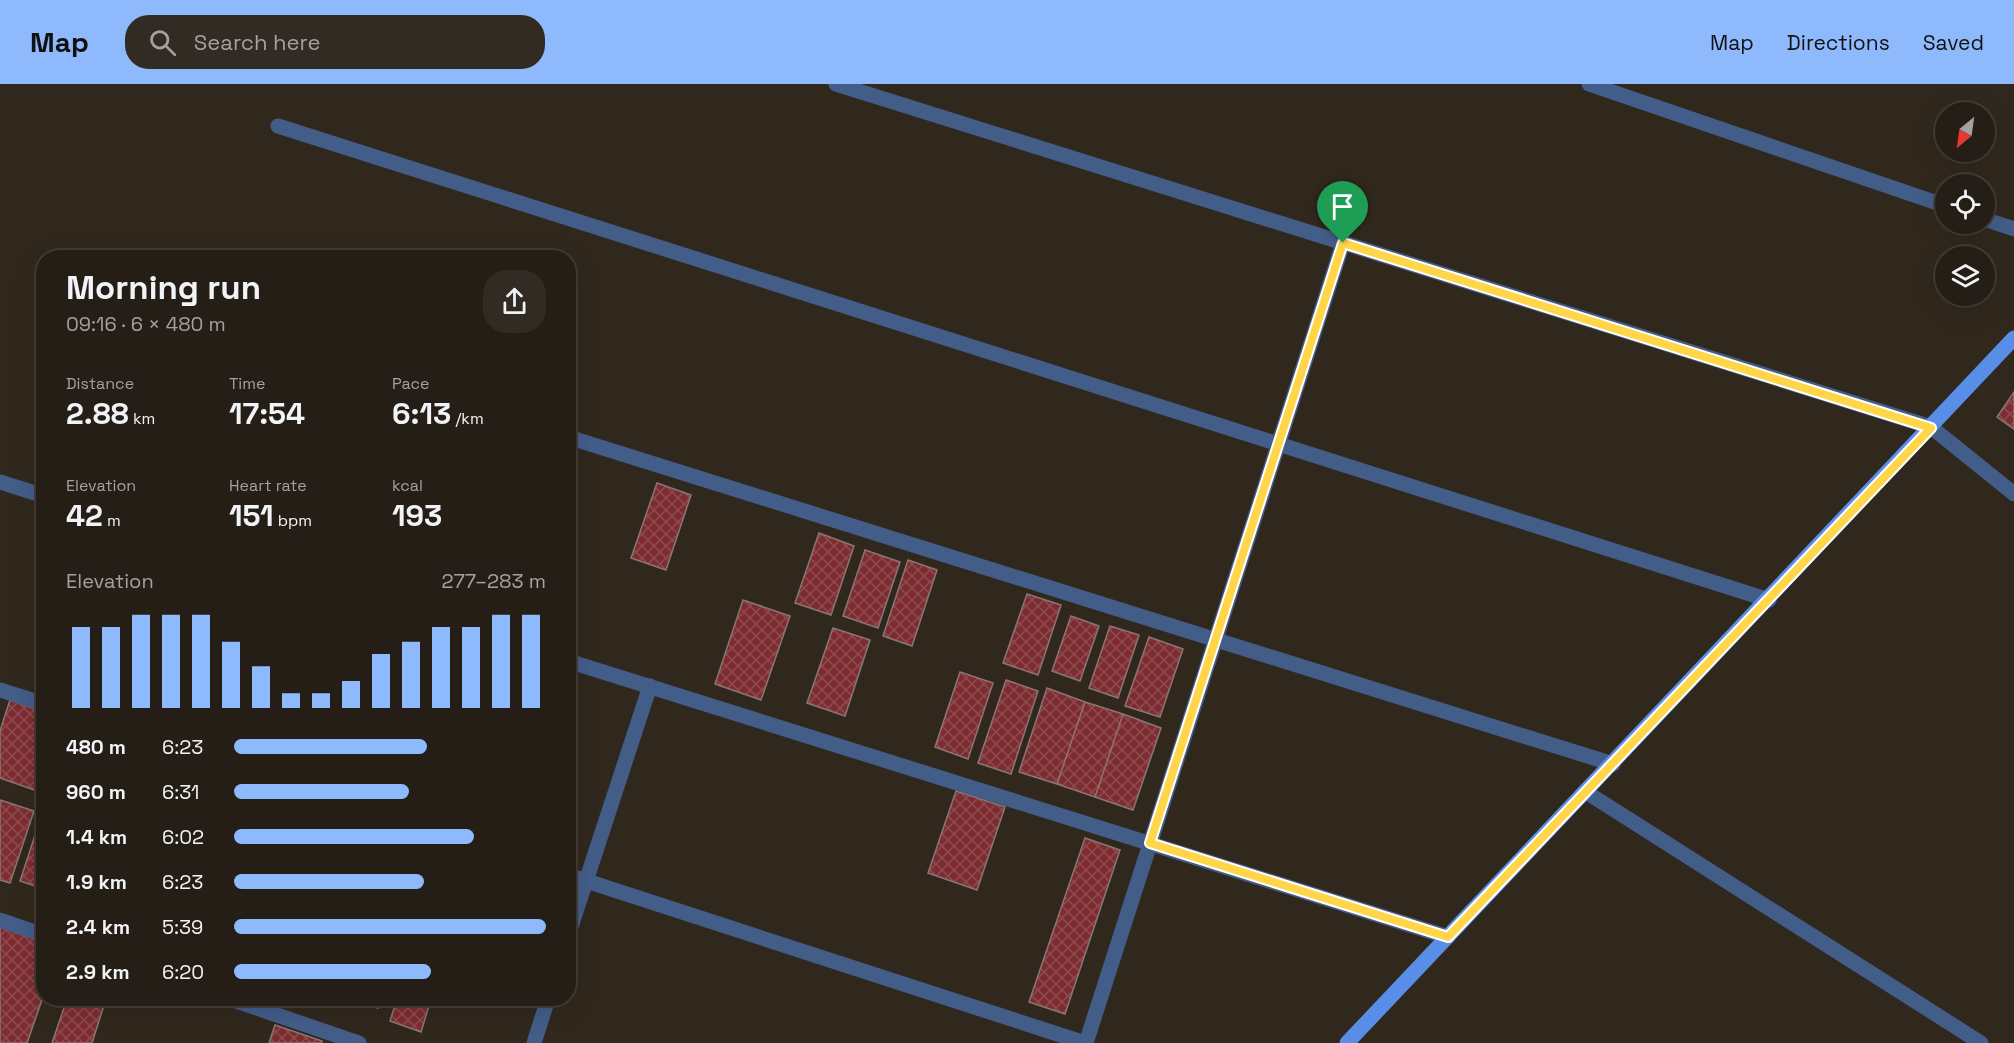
<!DOCTYPE html>
<meta charset="utf-8">
<style>
body{margin:0;font-family:"Space Grotesk",sans-serif;background:#312b23;color:#f1f3f6;height:100vh;display:flex;flex-direction:column;font-size:22px;white-space:nowrap}
*{box-sizing:border-box;margin:0}
p{font-size:20px;color:#a3a2a1}
.icon{flex:none;width:33px;height:33px;fill:none;stroke:currentColor;stroke-width:2;stroke-linecap:round;stroke-linejoin:round}
.map{position:relative;flex:1;overflow:hidden}
.drawer{position:absolute;left:36px;top:166px;width:540px;height:756px;display:flex;flex-direction:column;background:#251e16;border-radius:24px;box-shadow:0 6px 24px #0002,0 0 0 2px #423c35}
.drawer>*{flex:none}
.needle{width:39px;rotate:209deg}
.tools{position:absolute;left:1935px;top:18px;display:grid;gap:12px}
.tools a{display:grid;place-items:center;width:60px;height:60px;border-radius:50%;background:#251e16;box-shadow:0 6px 24px #0002,0 0 0 2px #423c35;font-size:30px}
.pin{position:absolute;display:grid;place-items:center;width:51px;height:51px;color:#fff;margin:-62px -26px;border-radius:50% 50% 50% 0;rotate:-45deg;box-shadow:0 0 6px #0007}
.pin .icon{rotate:45deg}
.round{display:grid;place-items:center;flex:none;width:63px;height:63px;border-radius:24px;background:#312b23}
.summary{display:flex;align-items:center;justify-content:space-between;height:102px;padding:0 30px}
h1{font-size:33px;font-weight:700;line-height:45px}
.metrics{display:grid;grid-template-columns:repeat(3,1fr);gap:9px;height:102px;padding:6px 30px}
.metrics div{display:grid;align-content:center}
.metrics b{font-size:30px;font-weight:700}
.metrics small{font-size:16px;font-weight:400}
.metrics p{font-size:16px}
.chart{height:168px;padding:12px 30px}
.chart p{display:flex;justify-content:space-between}
.chart svg{width:100%;height:108px;margin-top:6px;stroke:#8eb9fc;stroke-width:6}
ul{padding:0 30px;list-style:none;font-size:20px}
li{display:grid;grid-template-columns:96px 72px 1fr;align-items:center;height:45px}
li i{height:15px;border-radius:8px;background:#8eb9fc}
header{display:flex;align-items:center;gap:36px;box-sizing:border-box;height:84px;padding:0 30px;background:#8eb9fc;color:#111}
header strong{font-size:28px}
nav{display:flex;gap:33px;margin-inline-start:auto;font-size:21px}
.search{width:420px;height:54px;background:#312b23;display:flex;align-items:center;gap:15px;box-sizing:border-box;padding:0 21px;border-radius:24px;color:#a3a2a1;font-size:22px}
.map>svg:first-child{display:block}
.building{fill:url(#building-cross-hatch);stroke:#897675;stroke-width:1.5}
.lines{fill:none;stroke-linecap:round;stroke-linejoin:round}
.minor{stroke:#435d89;stroke-width:15}
.major{stroke:#588ee7;stroke-width:15}
.route-casing{stroke:#fff;stroke-width:12}
.route{stroke:#ffd54a;stroke-width:8}
</style>
<header>
<strong>Map</strong>
<div class="search"><svg class="icon" aria-label="search" viewBox="0 0 24 24"><circle cx="10" cy="10" r="6"/><path d="M15 15l6 6"/></svg>Search here</div>
<nav><a>Map</a><a>Directions</a><a>Saved</a></nav>
</header>
<div class="map">
<svg width="2014" height="959" viewBox="0 0 2014 959">
<defs>
<pattern id="building-cross-hatch" width="8" height="8" patternUnits="userSpaceOnUse" patternTransform="scale(1.5)"><rect width="8" height="8" fill="#7d2d31"/><path d="M0 0l8 8M0 8l8-8" fill="none" stroke="#8f4b4e"/></pattern>
</defs>
<rect width="100%" height="100%" fill="#31281d"/>
<path class="building" d="M2014 308V345L1997 333Z
M657 399 691 411 666 486 631 474Z
M819 449 854 462 831 531 795 519Z
M865 466 900 478 878 544 843 532Z
M908 476 937 486 912 562 883 552Z
M1027 510 1061 521 1038 591 1003 579Z
M743 516 790 532 761 616 715 600Z
M1071 532 1099 542 1080 597 1052 587Z
M1110 542 1139 551 1118 614 1089 604Z
M833 544 870 556 845 632 807 619Z
M1149 553 1183 565 1160 633 1125 622Z
M960 588 993 599 968 675 935 663Z
M1006 596 1038 607 1011 690 978 679Z
M1047 604 1085 618 1057 700 1019 688Z
M10 616 44 628V696L40 708 0 694V647Z
M1085 618 1123 630 1095 713 1057 700Z
M1123 630 1161 644 1133 726 1095 713Z
M956 707 1005 723 977 806 928 789Z
M0 716 34 727 10 799 0 796Z
M41 733 44 734V805L20 797Z
M1085 754 1120 766 1065 930 1029 918Z
M0 843 44 858V910L27 959H0Z
M67 915H106L92 959H52Z
M351 915H381L378 924Z
M397 915H431L421 948 390 937Z
M275 941 322 957V959H269Z"/>
<g class="lines">
<path class="minor" d="M836 0 1931 343 2014 410
M1589 0 1946 122
M278 42 1769 516
M1984 135 2014 145
M568 353 1613 680
M0 398 44 412
M568 577 1448 853
M0 606 44 620
M1586 708 1981 959
M568 791 1085 959
M0 836 44 851
M568 852 650 602
M230 915 359 959
M534 959 548 915
M1086 959 1343 159"/>
<path class="major" d="M1347 959 2014 254"/>
</g>
<g class="lines">
<defs>
<path id="route" d="M1343 159 1931 344 1448 853 1150 759Z"/>
</defs>
<use href="#route" class="route-casing"/>
<use href="#route" class="route"/>
</g>
</svg>
<div class="tools">
<a><svg class="needle" viewBox="-14 -14 28 28"><path d="M0-13l5 13h-10z" fill="#e53935"/><path d="M0 13l5-13h-10z" fill="#a3a2a1"/></svg></a>
<a><svg class="icon" aria-label="locate" viewBox="0 0 24 24"><circle cx="12" cy="12" r="6"/><path d="M12 2v4M12 18v4M2 12h4M18 12h4"/></svg></a>
<a><svg class="icon" aria-label="layers" viewBox="0 0 24 24"><path d="M12 4l9 5-9 5-9-5zM3 14l9 5 9-5"/></svg></a>
</div>
<div class="pin" style="left:1343px;top:159px;background:#1e9e55"><svg class="icon" aria-label="arrive" viewBox="0 0 24 24"><path d="M6 21V4h12l-3 4 3 4H6"/></svg></div>
<section class="drawer">
<div class="summary"><div><h1>Morning run</h1><p>09:16 · 6 × 480 m</p></div><a class="round"><svg class="icon" aria-label="share" viewBox="0 0 24 24"><path d="M12 15V3M7 8l5-5 5 5M5 13v7h14v-7"/></svg></a></div>
<div class="metrics">
<div><p>Distance</p><b>2.88<small> km</small></b></div>
<div><p>Time</p><b>17:54</b></div>
<div><p>Pace</p><b>6:13<small> /km</small></b></div>
</div>
<div class="metrics">
<div><p>Elevation</p><b>42<small> m</small></b></div>
<div><p>Heart rate</p><b>151<small> bpm</small></b></div>
<div><p>kcal</p><b>193</b></div>
</div>
<div class="chart"><p><span>Elevation</span>277–283 m</p>
<svg viewBox="0 0 160 44" preserveAspectRatio="none"><path d="M5 44V11M15 44V11M25 44V6M35 44V6M45 44V6M55 44V17M65 44V27M75 44V38M85 44V38M95 44V33M105 44V22M115 44V17M125 44V11M135 44V11M145 44V6M155 44V6"/></svg>
</div>
<ul>
<li><b>480 m</b>6:23<i style="width:62%"></i></li>
<li><b>960 m</b>6:31<i style="width:56%"></i></li>
<li><b>1.4 km</b>6:02<i style="width:77%"></i></li>
<li><b>1.9 km</b>6:23<i style="width:61%"></i></li>
<li><b>2.4 km</b>5:39<i style="width:100%"></i></li>
<li><b>2.9 km</b>6:20<i style="width:63%"></i></li>
</ul>
</section>
</div>
